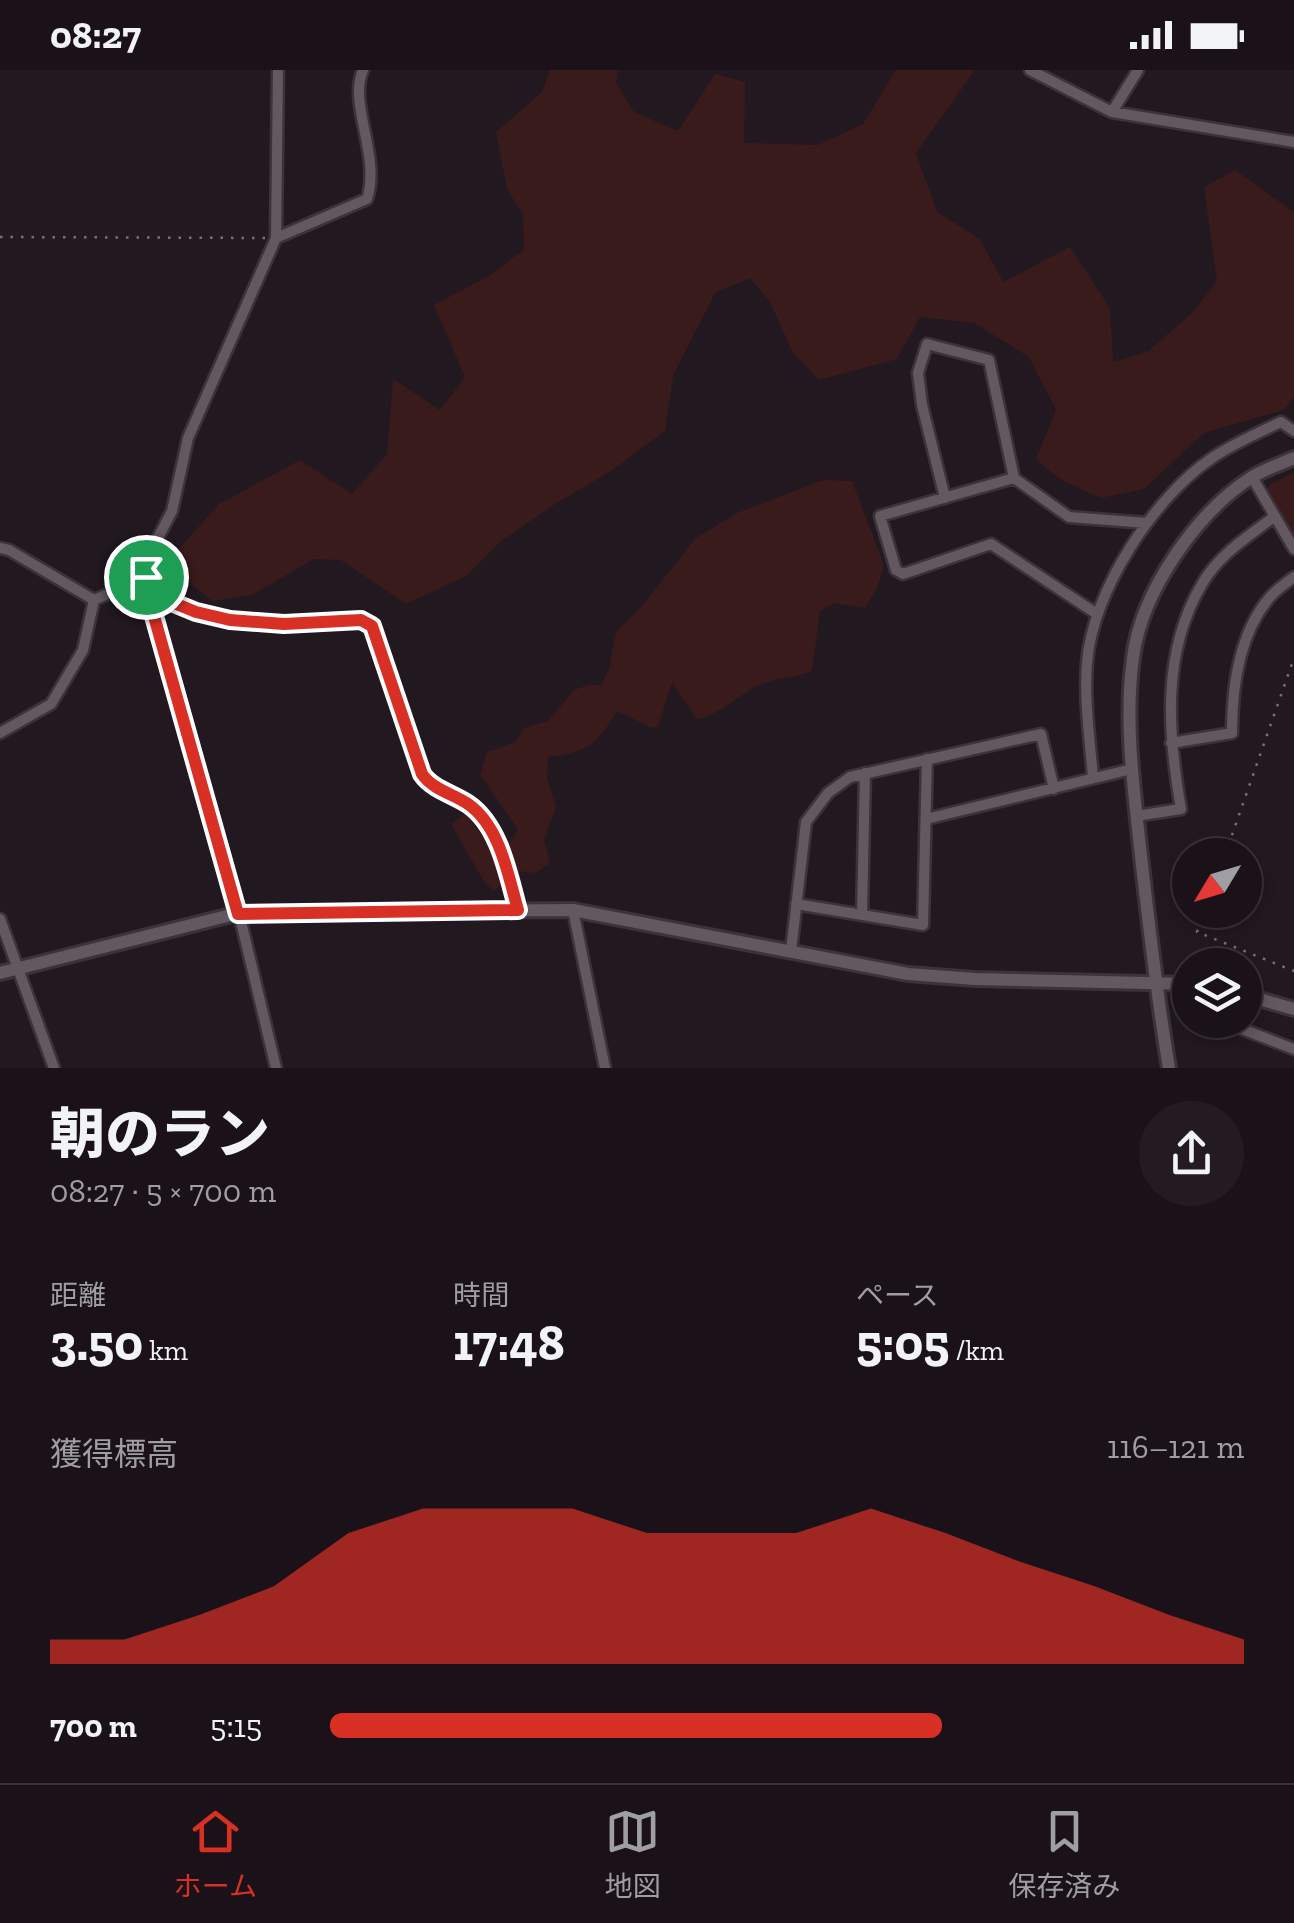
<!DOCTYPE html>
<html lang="ja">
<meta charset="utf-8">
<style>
body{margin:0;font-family:"Zilla Slab","Noto Sans JP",serif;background:#231b21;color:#f1f3f6;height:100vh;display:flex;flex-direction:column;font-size:38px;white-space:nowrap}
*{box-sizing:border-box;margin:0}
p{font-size:32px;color:#9f9ea2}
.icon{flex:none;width:55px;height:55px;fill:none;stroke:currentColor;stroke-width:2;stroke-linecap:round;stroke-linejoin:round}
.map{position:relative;height:998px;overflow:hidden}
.drawer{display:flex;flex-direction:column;background:#1a1218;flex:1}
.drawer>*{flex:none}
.needle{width:65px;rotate:232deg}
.buttons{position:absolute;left:1172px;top:768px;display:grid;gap:20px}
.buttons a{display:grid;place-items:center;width:90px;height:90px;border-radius:50%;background:#1a1218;box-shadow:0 5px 15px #0003,0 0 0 2px #383237;font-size:50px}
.pin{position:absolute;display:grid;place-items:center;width:85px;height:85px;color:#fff;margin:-42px;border:5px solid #fff;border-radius:50%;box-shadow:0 2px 10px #0007}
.round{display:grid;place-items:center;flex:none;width:105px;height:105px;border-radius:52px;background:#231b21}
.head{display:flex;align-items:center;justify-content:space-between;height:170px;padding:0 50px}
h1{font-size:55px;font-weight:800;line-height:75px}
.figures{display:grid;grid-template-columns:repeat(3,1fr);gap:15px;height:170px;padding:10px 50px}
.figures div{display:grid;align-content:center}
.figures b{font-size:50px;font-weight:800}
.figures small{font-size:28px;font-weight:400}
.figures p{font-size:28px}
.chart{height:280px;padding:20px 50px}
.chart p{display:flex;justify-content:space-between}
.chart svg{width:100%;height:180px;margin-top:10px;fill:#d93025;opacity:.7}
ul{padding:0 50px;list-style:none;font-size:32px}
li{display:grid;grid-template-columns:160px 120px 1fr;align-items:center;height:75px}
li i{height:25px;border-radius:12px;background:#d93025}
.status{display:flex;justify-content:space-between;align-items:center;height:70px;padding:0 50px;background:#1a1218;direction:ltr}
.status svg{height:28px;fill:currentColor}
.tab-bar{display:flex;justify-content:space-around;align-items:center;height:140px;border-top:2px solid #383237;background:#1a1218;font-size:28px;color:#9f9ea2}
.tab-bar a{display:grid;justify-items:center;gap:5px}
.tab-bar .selected{color:#d93025}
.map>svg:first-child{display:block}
.green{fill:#3a1b1b}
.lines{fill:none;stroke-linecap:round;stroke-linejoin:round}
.minor-casing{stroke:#3a3339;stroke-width:15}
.tertiary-casing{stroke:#3a3339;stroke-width:18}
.path{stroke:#7a7178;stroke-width:2.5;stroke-dasharray:2.5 8;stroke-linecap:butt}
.minor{stroke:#635760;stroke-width:10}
.tertiary{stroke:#635760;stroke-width:12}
.route-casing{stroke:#fff;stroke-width:20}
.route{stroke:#d93025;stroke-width:12}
</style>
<div class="status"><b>08:27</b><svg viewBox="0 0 49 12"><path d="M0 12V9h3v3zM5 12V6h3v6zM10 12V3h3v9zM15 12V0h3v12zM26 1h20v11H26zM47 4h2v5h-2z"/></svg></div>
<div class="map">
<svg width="1294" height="998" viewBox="0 0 1294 998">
<rect width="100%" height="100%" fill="#221820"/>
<path class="green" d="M550 0H618L616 13 634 42 678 61 715 4 745 12 744 73 818 75 863 54 896 0H975L916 83 937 142 980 169 1003 212 1070 177 1110 238 1113 292 1147 282 1192 243 1217 211 1204 117 1235 100 1294 142V328L1283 340 1204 363 1144 419 1101 428 1061 410 1036 389 1056 340 1029 287 974 253 920 247 897 289 819 310 793 283 770 232 750 208 715 223 673 306 665 361 611 401 555 434 500 472 466 506 406 534 341 490 314 489 252 525 213 531 193 516 175 483 219 434 300 390 352 424 387 384 393 309 440 340 465 307 434 235 492 204 524 179 523 145 507 119 496 62 542 22Z
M1294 402V465L1267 420 1269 415Z
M823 410 852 411 884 495 877 518 865 538 834 533 820 541 812 601C796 608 780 607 764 613 740 622 723 644 697 649L672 612 658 657 652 658 617 641C597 675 587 682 548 687L547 709 556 737 544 770 550 793 535 803 519 801 493 821 483 810 451 754 465 743 489 775 512 770 518 759 480 705 487 682 515 672 524 658 548 651 574 620 588 615H601L609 599 616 562 641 537 696 468 737 443Z"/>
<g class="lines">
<defs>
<path id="minor" d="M1030 0 1112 42 1294 72
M1112 42 1138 0
M276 168 367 129C381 86 348 34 363 0
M1252 407 1294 479
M945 428 922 335 918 303 927 274 989 290 1014 408
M0 478 9 480 94 530
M149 512C182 565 306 550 361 550L372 555 422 704C432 719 453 724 468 734 501 756 508 804 518 840
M1097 544 991 474 903 504 896 500 880 446 1014 408 1069 447 1147 453
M0 663 51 634 83 580 94 530 146 507
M1171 673 1232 663C1232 618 1239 563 1270 527 1276 520 1286 513 1294 507
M1093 708C1090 671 1084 631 1087 593 1092 522 1154 427 1212 388 1234 373 1258 363 1281 352L1294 361
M1136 746 1181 739C1168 664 1161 583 1202 514 1218 485 1249 466 1275 446
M926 749 1132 699
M796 834 923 855 927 689
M573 840 605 998
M862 845 865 703
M0 849 54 998
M791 881 806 752 828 723 850 707 1041 664 1054 719
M1242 959 1294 979
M276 998 239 843 146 507 148 487 172 441 188 368 276 168 278 0"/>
<path id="tertiary" d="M0 903 239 843 573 840 908 904 975 909 1190 914
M1245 925 1294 939
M1169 998C1157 927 1149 857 1141 786 1134 720 1124 653 1133 588 1141 522 1197 442 1252 407 1265 399 1281 394 1294 388"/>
</defs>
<use href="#minor" class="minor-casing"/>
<use href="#tertiary" class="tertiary-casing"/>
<path class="path" d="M0 167 265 168
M1225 785 1294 588
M1205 840 1197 862 1294 901"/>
<use href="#minor" class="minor"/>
<use href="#tertiary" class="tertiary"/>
</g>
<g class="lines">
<defs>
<path id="route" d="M146 507 157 526 196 542 230 550 284 554 361 550 372 556 422 704C432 719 453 724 468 734 500 756 508 805 518 840L238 844 150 532Z"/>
</defs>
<use href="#route" class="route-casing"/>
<use href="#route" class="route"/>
</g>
</svg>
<div class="buttons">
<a><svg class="needle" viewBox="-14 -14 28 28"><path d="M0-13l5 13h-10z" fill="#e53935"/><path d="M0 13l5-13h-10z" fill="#9f9ea2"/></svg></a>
<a><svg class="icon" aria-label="layers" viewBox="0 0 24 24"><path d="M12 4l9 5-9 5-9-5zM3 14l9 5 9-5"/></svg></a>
</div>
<div class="pin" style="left:146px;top:507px;background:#1e9e55"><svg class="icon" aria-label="arrive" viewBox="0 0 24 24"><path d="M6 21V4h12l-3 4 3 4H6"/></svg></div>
</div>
<section class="drawer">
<div class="head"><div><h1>朝のラン</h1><p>08:27 · 5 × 700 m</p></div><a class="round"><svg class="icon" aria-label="share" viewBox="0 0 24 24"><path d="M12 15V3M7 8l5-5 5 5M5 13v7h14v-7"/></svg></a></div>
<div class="figures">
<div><p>距離</p><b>3.50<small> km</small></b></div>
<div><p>時間</p><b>17:48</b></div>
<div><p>ペース</p><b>5:05<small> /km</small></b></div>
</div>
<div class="chart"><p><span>獲得標高</span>116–121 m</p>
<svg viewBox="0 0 160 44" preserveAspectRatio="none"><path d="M0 44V38L10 38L20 32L30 25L40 12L50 6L60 6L70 6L80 12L90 12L100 12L110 6L120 12L130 19L140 25L150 32L160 38V44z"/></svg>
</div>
<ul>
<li><b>700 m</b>5:15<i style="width:67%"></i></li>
</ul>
</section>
<nav class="tab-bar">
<a class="selected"><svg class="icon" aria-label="home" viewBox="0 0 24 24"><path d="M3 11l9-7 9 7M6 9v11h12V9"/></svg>ホーム</a>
<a><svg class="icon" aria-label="map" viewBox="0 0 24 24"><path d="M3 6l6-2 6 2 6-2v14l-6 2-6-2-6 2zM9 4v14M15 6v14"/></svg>地図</a>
<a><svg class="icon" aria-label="saved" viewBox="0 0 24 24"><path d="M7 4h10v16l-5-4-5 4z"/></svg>保存済み</a>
</nav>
